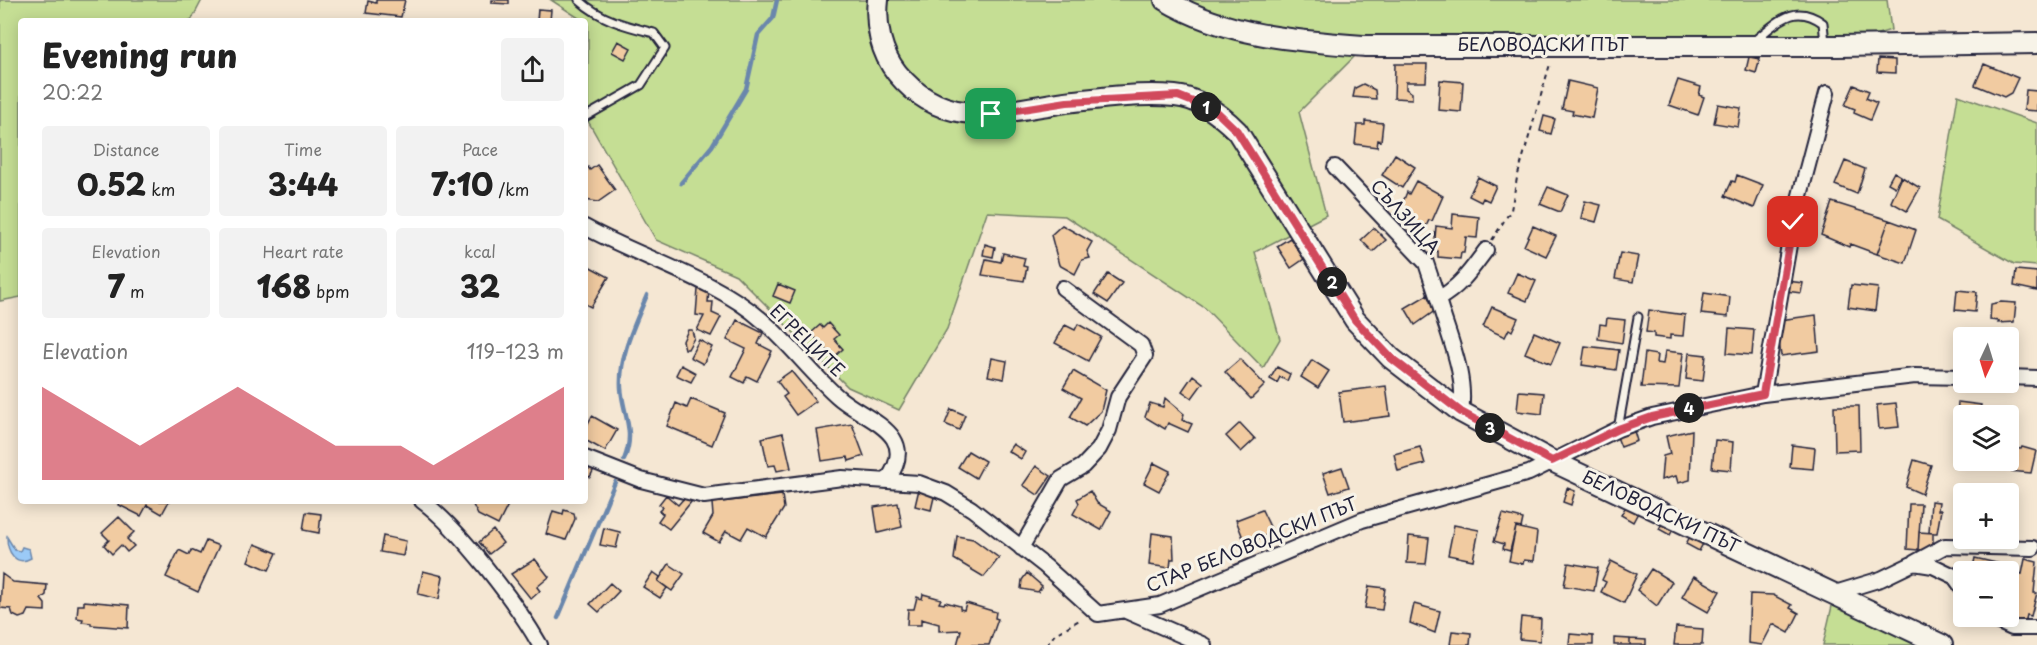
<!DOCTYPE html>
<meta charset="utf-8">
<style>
body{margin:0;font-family:"Playpen Sans",sans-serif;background:#f2f2f2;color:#222;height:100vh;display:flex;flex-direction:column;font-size:22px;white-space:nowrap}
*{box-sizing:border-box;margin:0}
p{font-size:20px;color:#767676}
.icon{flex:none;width:33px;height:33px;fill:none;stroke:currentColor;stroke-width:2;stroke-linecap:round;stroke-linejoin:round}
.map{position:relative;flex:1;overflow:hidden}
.details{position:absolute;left:18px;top:18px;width:570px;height:486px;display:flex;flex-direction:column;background:#fff;border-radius:6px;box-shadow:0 3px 15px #0003}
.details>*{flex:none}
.needle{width:39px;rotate:184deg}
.fabs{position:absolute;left:1953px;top:327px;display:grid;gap:12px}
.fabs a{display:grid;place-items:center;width:66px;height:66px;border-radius:6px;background:#fff;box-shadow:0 3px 15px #0003;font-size:30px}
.pin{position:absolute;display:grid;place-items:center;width:51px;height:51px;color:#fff;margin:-26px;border-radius:12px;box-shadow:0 3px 9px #0006}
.km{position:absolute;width:30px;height:30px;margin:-15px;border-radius:50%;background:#222;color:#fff;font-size:16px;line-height:30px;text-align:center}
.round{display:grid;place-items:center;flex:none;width:63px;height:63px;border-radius:6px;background:#f2f2f2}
.overview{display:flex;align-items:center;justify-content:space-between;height:102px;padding:0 24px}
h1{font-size:33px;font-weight:800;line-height:45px}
.metrics{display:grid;grid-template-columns:repeat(3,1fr);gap:9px;height:102px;padding:6px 24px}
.metrics div{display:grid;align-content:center;border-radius:6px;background:#f2f2f2;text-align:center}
.metrics b{font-size:30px;font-weight:800}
.metrics small{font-size:16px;font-weight:400}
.metrics p{font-size:16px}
.chart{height:168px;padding:12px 24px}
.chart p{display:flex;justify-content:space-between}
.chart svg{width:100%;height:108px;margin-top:6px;fill:#d1495b;opacity:.7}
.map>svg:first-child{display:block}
.green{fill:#c5de94;stroke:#748068;stroke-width:1.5}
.water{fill:#9bcaf7;stroke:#6b87ac;stroke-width:1.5}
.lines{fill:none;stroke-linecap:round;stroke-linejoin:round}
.stream{stroke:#6b87ac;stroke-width:4.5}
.building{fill:#f1cba1;stroke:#22223b;stroke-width:1.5}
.lane-casing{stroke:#22223b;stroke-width:11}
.street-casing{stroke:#22223b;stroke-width:18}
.secondary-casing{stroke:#22223b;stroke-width:24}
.path{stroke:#22223b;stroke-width:2;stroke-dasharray:4.5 4.5;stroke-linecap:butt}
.lane{stroke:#f7f3e8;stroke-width:7}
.street{stroke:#f7f3e8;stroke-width:14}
.secondary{stroke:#f7f3e8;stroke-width:20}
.route-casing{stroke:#fff;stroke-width:12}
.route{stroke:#d1495b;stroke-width:8}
.labels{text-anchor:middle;stroke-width:6;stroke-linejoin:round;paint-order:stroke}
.street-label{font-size:18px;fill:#22223b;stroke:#f7f3e8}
</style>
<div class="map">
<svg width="2037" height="645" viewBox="0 0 2037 645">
<rect width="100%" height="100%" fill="#f5e7d3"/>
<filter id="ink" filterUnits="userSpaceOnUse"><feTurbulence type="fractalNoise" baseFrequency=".0167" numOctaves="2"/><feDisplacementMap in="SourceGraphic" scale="12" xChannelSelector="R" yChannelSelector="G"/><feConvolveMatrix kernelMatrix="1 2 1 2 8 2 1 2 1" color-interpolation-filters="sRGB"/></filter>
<g filter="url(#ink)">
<path class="green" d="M0 0H202L191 21H21V297L0 301Z
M551 0H1887L1891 30 1838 46H1365L1299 112 1326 215 1255 252 1280 339 1263 368 1205 308 1065 216 987 212 947 329 899 410 848 387 736 275 656 240 588 121V24Z
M1958 95 2037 123V266L2014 264 1937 220Z
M1835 593 1942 645H1823Z"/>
<path class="water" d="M7 537 15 550 20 551 22 547 29 549 31 558C15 567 7 551 7 537Z"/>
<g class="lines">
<path class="stream" d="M681 183 712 146 746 89 758 35 773 18 777 0
M624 460C636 431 623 415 621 388 619 355 635 324 647 295
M558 618 615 482"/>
</g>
<path class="building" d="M376 0H405L401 17 366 13 368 1 376 3Z
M492 0H509V4L492 3Z
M538 9 551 10 550 21H537Z
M618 41 631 48 625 59 612 52Z
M1749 57 1760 59 1756 73 1746 70Z
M1878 59 1895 60V73L1877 72Z
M1395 64H1427L1426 82H1406V89L1412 93V99L1394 98Z
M1984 64 2018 78 2011 93 2004 97 1975 85Z
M1440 80 1463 82 1461 112 1438 110Z
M1678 80 1701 87 1699 95 1704 97 1698 115 1669 105Z
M1568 81 1598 88 1592 118 1572 114 1573 111 1562 109Z
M1363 84 1375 90 1376 99 1353 97 1355 88Z
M1854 85 1869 91 1866 98 1877 103 1870 120 1854 113 1855 109 1845 105Z
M2026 90 2037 91V111L2024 110Z
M1718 104 1741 108 1738 127 1714 123Z
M1544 116 1555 119 1551 134 1540 131Z
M1365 121 1383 123 1381 141 1378 140 1377 147 1355 144 1357 125H1365Z
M1395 154 1415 167 1402 188 1382 175Z
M1845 161 1865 169 1857 194 1835 185Z
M597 165 615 190 598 202 585 200V169L588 167 590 170Z
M1894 172 1901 176 1895 187 1888 183Z
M1737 175 1763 185 1754 208 1725 196 1732 181 1735 182Z
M1478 177 1496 186 1489 201 1483 198 1481 202 1469 196Z
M1902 177 1920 188 1907 211 1891 202Z
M1416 181 1443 196 1432 221 1429 220 1423 233 1396 219 1407 192 1409 194Z
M1548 187 1568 195 1560 212 1540 204Z
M1585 201 1601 205 1596 222 1581 218Z
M1832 202 1889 220 1877 254 1850 244 1849 247 1821 235Z
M1453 214 1479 217 1477 238 1466 237 1464 253H1461L1460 259 1438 257V251H1434L1436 226 1452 228Z
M1889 220 1916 230 1905 263 1877 254Z
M1062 225 1092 242 1087 251 1090 258 1082 260 1075 274 1059 265 1051 235Z
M1533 226 1556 236 1546 256 1524 246Z
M1374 228 1386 240 1373 252 1361 240Z
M1290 238 1304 259 1291 268 1277 246Z
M985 244 995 247 993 257 983 255Z
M1003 253 1025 258 1023 266 1027 267 1024 281 982 275 986 259 1001 262Z
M1620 253 1638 256 1633 282 1615 279Z
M585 264 609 277 591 307 585 304Z
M2016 270 2037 272V291L2014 286Z
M1517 273 1536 281 1527 301 1508 293Z
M1108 274 1122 283 1108 303 1094 294Z
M1787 281 1803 283 1801 293 1786 291Z
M778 284 795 291 790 303 773 296Z
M1851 285 1878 288 1875 311 1848 307Z
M698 289 709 290 708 302H713L712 313 721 317 711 336 697 330 704 316 696 315Z
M1957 290 1977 292 1975 312 1955 310Z
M1704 293 1730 297 1728 317 1701 314Z
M1427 295 1436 310 1415 325 1405 308Z
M2001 302 2016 303 2014 322 1998 323 1999 321 1990 320 1991 304Z
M1492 307 1518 318 1512 331 1509 329 1505 337 1483 327Z
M1649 310 1685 315 1683 336 1670 335V339L1654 337V333L1646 332Z
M1816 315 1819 351 1781 356 1778 334 1782 333 1780 320Z
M1607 318 1625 320 1622 343 1598 339 1600 324 1606 325Z
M737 320 763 333 758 344 772 351 757 381 747 376 744 383 732 377 746 349 727 340Z
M828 323 839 335 834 339 843 349 833 358 811 333 820 325 823 328Z
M1078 324 1101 337 1088 361 1055 343 1065 325 1075 330Z
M1729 328 1754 330 1752 355 1727 353Z
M688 330H692L694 338 688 349H685L683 341Z
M1534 332 1560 343 1551 364 1525 353Z
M699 340 712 347 703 364 690 357Z
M1585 346 1619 350 1616 370 1582 365Z
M1665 351 1683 353 1679 388 1641 387 1645 353 1657 355 1656 363 1663 364Z
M1689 353 1706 355 1703 381 1686 379Z
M992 358 1007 361 1004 379 988 376Z
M1240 359 1265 385 1251 399 1225 372Z
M1312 360 1329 371 1318 388 1301 377Z
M681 365 696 373 691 382 676 375Z
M1277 367 1290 374 1287 381 1280 377 1277 383 1270 379Z
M791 371 816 401 796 415 783 397 787 394 777 381Z
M1073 371 1106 390 1101 411 1085 426 1070 417 1081 398 1063 388Z
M1193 375 1203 383 1192 398 1182 391Z
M1386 386 1390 416 1343 422 1339 392Z
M1519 391 1544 393 1542 414 1517 411Z
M1165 398 1184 414 1182 420 1192 424 1188 432 1168 423 1165 429 1145 417 1150 403 1163 407Z
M691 399 725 413 712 445 667 426 676 403 687 408Z
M1958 402 1981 405 1979 416H1964V428L1956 427Z
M1896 403 1899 427 1879 429 1877 405Z
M1834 406H1859L1860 450 1835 451Z
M951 409 965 415 959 430 945 424Z
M592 416 617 430 605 451 585 440V429Z
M1240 423 1255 439 1241 452 1226 436Z
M852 424 864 456 849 461 848 457 822 461 817 430Z
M1692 430 1690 480 1678 483 1676 476 1661 480 1663 456 1670 454 1666 436Z
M1634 431 1637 441 1621 447 1617 437Z
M783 433 791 468 777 471 775 465 768 466 762 438Z
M1715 440 1733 442 1731 470 1712 468Z
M1013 444 1025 452 1021 459 1008 451Z
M1792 445 1815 448 1813 469 1790 467Z
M1420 447 1425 464 1398 471 1394 454Z
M2022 447 2036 451 2031 473 2009 471 2011 448 2021 449Z
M968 451 985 461 976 478 958 467Z
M585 460 596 465 590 477 585 475Z
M1914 460 1931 465 1922 494 1906 487Z
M1154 463 1170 471 1159 491 1144 483Z
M1036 466 1051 476 1038 495 1023 485Z
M1342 467 1349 487 1330 493 1323 473Z
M1567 488 1575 491 1571 505 1563 502Z
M919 489 935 493 931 510 915 506Z
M1090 491 1097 503 1111 511 1101 530 1073 514 1079 503 1077 499Z
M666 495 678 505 685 497 691 502 669 529 658 521 663 514 659 511 663 507 659 504Z
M782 495 784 508 766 537 748 527 741 539 726 531 719 542 703 533 713 516 712 503Z
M121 501H169L162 514 147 505 141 516 119 505Z
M471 501H510L498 525 478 515Z
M1629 501 1641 507 1633 522 1621 515Z
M1931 501 1939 502 1938 510H1941L1937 533H1929Z
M898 503 902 527 878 533 874 507Z
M1909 504H1921L1918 550 1907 549Z
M564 510 574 513 575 519 566 540 546 534 553 511 563 514Z
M1262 510 1273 533 1245 543 1236 520Z
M306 512 321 514 319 533 303 530Z
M1503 514 1523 519 1521 528 1516 527 1510 551 1503 549 1504 544 1494 541Z
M119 517 134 532 127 539 134 546 127 552 121 545 112 554 104 545 109 540 102 533Z
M1665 518 1676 524 1670 535 1659 529Z
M1454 525 1479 530 1473 560 1448 555Z
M1516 527 1537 532 1534 561 1524 560 1523 564 1509 561Z
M604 528 620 532 616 548 600 545Z
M493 530 503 543 489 554 479 542Z
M1919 532 1933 533V543L1923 550H1918Z
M1152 533 1173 536 1174 559H1171L1170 568 1149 565Z
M1692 533 1705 540 1699 551 1686 544Z
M383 536 406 541 403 556 380 552Z
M957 536 973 539 999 558 984 577 954 559Z
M1409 536 1429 538 1426 564 1407 563Z
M206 541 219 546 198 592 166 577 179 550 189 555 191 550 200 554Z
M255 544 277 553 269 570 248 561Z
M1975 558 2005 565 2004 570 2022 574 2025 559 2037 562 2034 593H2037L2031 616 2027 615 2025 623 2000 616H2008V572H1972Z
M535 559 549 577 537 587 540 591 531 599 511 574Z
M1611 561 1637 574 1624 603 1601 592 1606 582 1602 580Z
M1568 563 1598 568 1594 591 1564 586Z
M669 564 684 574 672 591 658 581Z
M1651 569 1672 582 1657 606 1637 590Z
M423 571 443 576 439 599 418 594Z
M653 572 660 577 658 581 667 588 660 598 643 587Z
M1027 573 1042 586 1038 592 1021 589 1022 580Z
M2 574 13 582 47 585 46 595 41 599 45 604V611L29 610 26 616 19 618 13 615 11 609 0 608Z
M1694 576 1720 591 1708 612 1682 597Z
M610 583 619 591 599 612 590 604Z
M1369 586 1385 588 1382 610 1365 608Z
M923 594 941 599 939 603 944 604 945 602 960 606V609L964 610 966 603 996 612 995 618 998 619 989 645H957L961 630 939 631V624L921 619V625H907L908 609H914L917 597 922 599Z
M1750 594 1773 595 1792 605 1790 608 1799 613 1789 633 1773 624 1762 645 1748 643Z
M84 601 129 605 128 628 91 625V623L82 622 83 619 77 618 78 605H84Z
M1414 604 1440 611 1435 633 1410 623Z
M1521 617 1541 619 1540 641 1519 639Z
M1676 627 1703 629 1702 645H1674Z
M1452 631 1471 633 1470 645H1450Z
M1570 634 1593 636V645H1569Z
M1614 638 1630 639V645H1614Z
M1630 639 1646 640V645H1630Z"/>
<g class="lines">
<defs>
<path id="lane" d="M579 0C601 20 626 26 654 33L665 48 641 85 585 117
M1755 40C1778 22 1794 2 1823 23L1825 43
M1618 429 1638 317"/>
<path id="street" d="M1335 167 1426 263 1438 299
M585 227C641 258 716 279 763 321 790 344 811 373 837 396 863 420 921 432 888 479
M2008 377 2037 378
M1763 394 1793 222 1827 93
M1461 412C1467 374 1448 336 1438 299 1460 287 1471 270 1486 250
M585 458 641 480 704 496 842 478 919 483 946 493 972 509 1045 566 1098 614 1160 605 1362 520 1529 473 1618 429 1652 417 1763 394 1915 376 1964 377
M422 501C459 528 517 604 540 645
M1021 548 1061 479 1083 466 1099 449 1109 430 1118 397 1145 356 1141 345 1063 288
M1914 563 1945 546 2033 548
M1835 593 1881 579 1914 563 1933 566 1954 576 1964 590
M1126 611 1204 645
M1986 616 2012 628H2037"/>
<path id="secondary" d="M878 0C875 25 881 53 897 73 945 132 1002 111 1066 102 1100 98 1140 93 1175 96 1199 98 1221 115 1237 131L1355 320 1391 358 1461 412 1552 461 1942 645
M1165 0C1225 36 1297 41 1365 46H1838L2037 43"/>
</defs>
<use href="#lane" class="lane-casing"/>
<use href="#street" class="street-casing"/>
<use href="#secondary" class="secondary-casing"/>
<path class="path" d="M1492 240 1511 210 1517 178 1550 64
M1047 645 1055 634 1081 619"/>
<use href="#lane" class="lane"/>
<use href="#street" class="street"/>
<use href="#secondary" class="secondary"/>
</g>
</g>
<g class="lines" filter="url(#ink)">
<defs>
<path id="route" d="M991 114 1067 102 1178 96 1216 111 1237 131 1355 320 1391 358 1461 412 1552 461 1618 429 1652 417 1763 394 1793 222"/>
</defs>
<use href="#route" class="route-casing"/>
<use href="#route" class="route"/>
</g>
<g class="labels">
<g class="street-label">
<text x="1543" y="51">БЕЛОВОДСКИ ПЪТ</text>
<text transform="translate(1405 217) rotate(48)" y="6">СЪЛЗИЦА</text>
<text transform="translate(807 341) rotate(44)" y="6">ЕГРЕЦИТЕ</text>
<text transform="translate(1661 512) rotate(25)" y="6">БЕЛОВОДСКИ ПЪТ</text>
<text transform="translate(1252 545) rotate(-22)" y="6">СТАР БЕЛОВОДСКИ ПЪТ</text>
</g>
</g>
</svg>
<div class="fabs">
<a><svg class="needle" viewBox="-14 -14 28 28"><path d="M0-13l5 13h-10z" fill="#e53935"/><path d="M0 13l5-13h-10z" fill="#767676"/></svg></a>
<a><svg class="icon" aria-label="layers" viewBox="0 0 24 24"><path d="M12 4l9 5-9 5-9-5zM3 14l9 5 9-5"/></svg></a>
<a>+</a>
<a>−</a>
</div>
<div class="pin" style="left:991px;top:114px;background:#1e9e55"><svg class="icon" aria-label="arrive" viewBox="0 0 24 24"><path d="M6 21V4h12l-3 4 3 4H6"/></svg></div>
<div class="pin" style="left:1793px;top:222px;background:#d93025"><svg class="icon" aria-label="check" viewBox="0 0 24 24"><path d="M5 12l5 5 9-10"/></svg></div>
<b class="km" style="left:1206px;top:107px">1</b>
<b class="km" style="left:1332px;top:282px">2</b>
<b class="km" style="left:1490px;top:428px">3</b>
<b class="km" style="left:1689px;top:408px">4</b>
<section class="details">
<div class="overview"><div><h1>Evening run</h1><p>20:22</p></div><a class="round"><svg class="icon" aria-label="share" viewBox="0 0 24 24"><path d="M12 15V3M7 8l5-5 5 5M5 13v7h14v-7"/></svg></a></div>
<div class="metrics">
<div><p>Distance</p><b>0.52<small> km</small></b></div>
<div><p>Time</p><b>3:44</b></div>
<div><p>Pace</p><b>7:10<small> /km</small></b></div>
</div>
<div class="metrics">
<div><p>Elevation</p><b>7<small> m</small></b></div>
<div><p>Heart rate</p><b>168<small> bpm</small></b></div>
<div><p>kcal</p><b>32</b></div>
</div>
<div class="chart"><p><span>Elevation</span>119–123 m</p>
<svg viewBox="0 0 160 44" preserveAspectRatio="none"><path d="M0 44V6L10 14L20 22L30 30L40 22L50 14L60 6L70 14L80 22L90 30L100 30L110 30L120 38L130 30L140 22L150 14L160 6V44z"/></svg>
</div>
</section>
</div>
